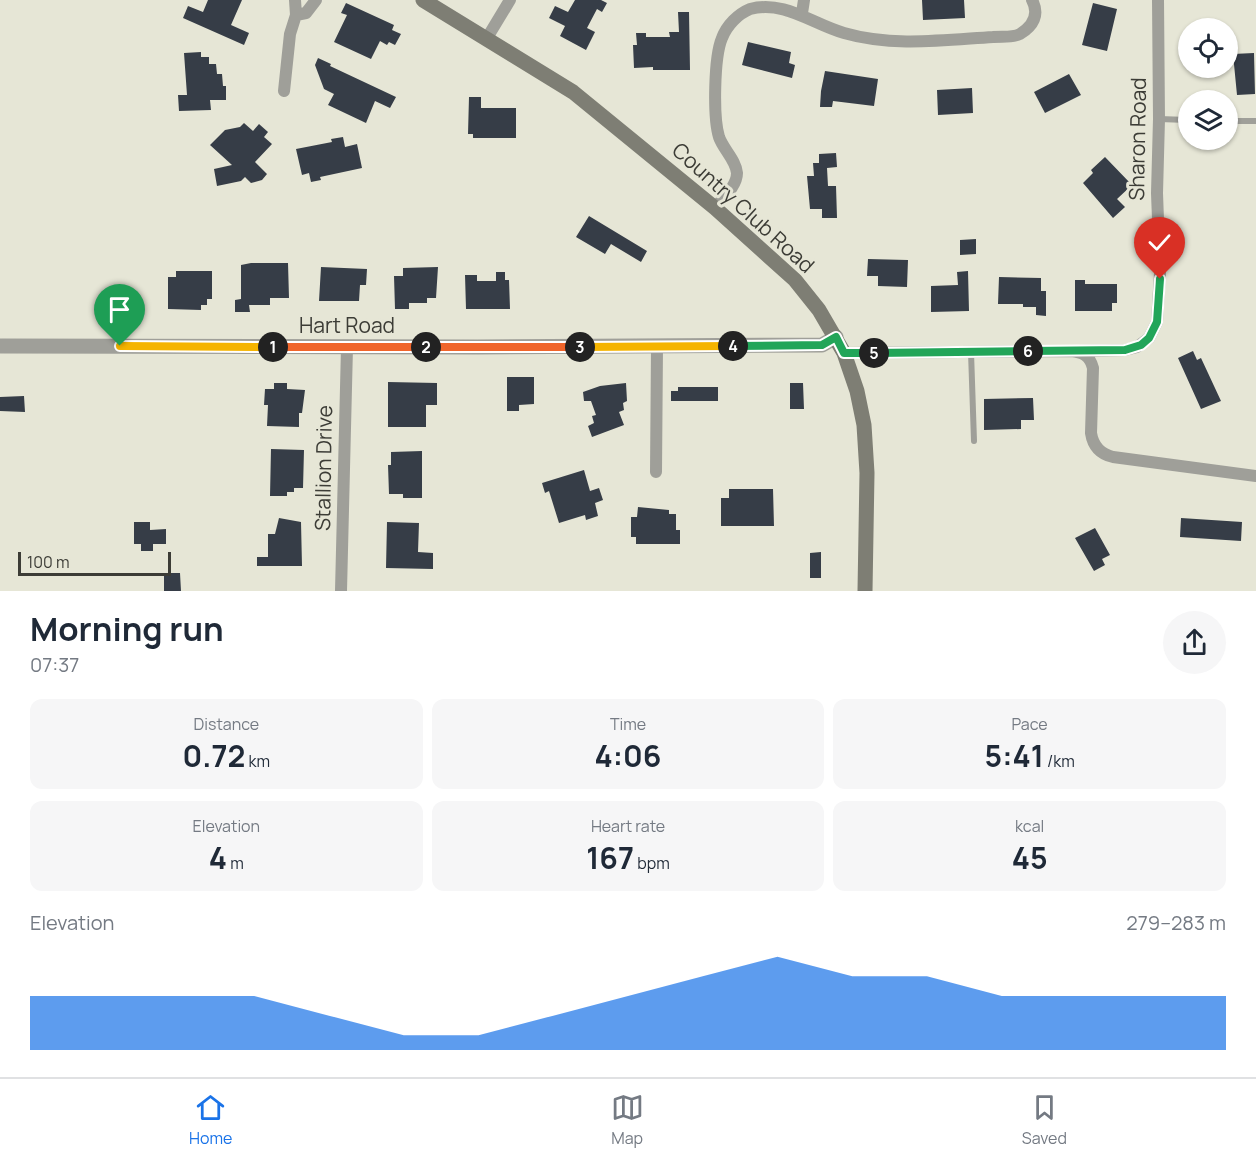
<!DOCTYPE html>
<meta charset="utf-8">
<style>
body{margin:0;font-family:Manrope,sans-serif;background:#f6f6f7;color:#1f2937;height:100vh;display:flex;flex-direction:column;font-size:22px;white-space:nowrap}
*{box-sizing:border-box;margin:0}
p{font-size:20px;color:#747a83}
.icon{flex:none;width:33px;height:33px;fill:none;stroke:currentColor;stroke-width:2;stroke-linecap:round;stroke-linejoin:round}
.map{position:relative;height:591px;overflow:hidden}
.sheet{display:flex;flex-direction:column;background:#fff;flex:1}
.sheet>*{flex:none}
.fabs{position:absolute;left:1178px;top:18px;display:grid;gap:12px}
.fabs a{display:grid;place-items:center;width:60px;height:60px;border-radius:50%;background:#fff;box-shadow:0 2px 4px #0004;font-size:30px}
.scale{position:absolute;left:18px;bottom:15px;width:153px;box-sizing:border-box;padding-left:6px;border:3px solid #3c3c36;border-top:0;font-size:16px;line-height:21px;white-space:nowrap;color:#3c3c36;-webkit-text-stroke:4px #e6e6d6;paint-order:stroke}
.pin{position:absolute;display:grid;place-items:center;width:51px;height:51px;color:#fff;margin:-62px -26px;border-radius:50% 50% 50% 0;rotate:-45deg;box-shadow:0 0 6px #0007}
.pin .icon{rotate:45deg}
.km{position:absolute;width:30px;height:30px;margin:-15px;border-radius:50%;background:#222;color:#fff;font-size:16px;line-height:30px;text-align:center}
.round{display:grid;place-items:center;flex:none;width:63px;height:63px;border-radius:32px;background:#f6f6f7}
.summary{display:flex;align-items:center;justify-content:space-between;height:102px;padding:0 30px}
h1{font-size:33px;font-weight:700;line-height:45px}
.stats{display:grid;grid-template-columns:repeat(3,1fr);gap:9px;height:102px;padding:6px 30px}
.stats div{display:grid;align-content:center;border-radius:12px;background:#f6f6f7;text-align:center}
.stats b{font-size:30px;font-weight:700}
.stats small{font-size:16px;font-weight:400}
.stats p{font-size:16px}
.chart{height:168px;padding:12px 30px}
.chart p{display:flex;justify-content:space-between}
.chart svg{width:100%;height:108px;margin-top:6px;fill:#1a73e8;opacity:.7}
.dock{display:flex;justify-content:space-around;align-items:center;height:84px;border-top:2px solid #e0e1e3;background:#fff;font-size:16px;color:#747a83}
.dock a{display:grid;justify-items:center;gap:3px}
.dock .current{color:#1a73e8}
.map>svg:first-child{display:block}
.building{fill:#363d47}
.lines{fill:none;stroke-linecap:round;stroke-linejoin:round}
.service{stroke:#9f9f99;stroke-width:6}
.minor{stroke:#9f9f99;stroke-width:12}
.tertiary{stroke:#9f9f99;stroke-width:15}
.secondary{stroke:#7e7e74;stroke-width:15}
.split-1-casing{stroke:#fff;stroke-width:12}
.split-2-casing{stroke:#fff;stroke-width:12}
.split-3-casing{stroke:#fff;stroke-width:12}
.split-4-casing{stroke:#fff;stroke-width:12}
.split-5-casing{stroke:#fff;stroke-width:12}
.split-6-casing{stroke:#fff;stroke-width:12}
.split-7-casing{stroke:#fff;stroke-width:12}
.split-1{stroke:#f5b400;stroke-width:8}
.split-2{stroke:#f0652b;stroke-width:8}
.split-3{stroke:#f0652b;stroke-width:8}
.split-4{stroke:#f5b400;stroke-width:8}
.split-5{stroke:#22a559;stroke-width:8}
.split-6{stroke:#22a559;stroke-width:8}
.split-7{stroke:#22a559;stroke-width:8}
.labels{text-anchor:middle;stroke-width:6;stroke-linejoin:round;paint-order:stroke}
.street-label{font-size:21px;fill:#3c3c36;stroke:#e6e6d6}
</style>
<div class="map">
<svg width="1256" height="591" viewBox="0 0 1256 591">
<rect width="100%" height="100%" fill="#e6e6d6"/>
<path class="building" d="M208 0H242L231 25 249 33 244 45 183 18 188 6 203 12Z
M575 0H601L607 3 602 12 597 9 587 28 595 32 586 50 560 36 565 26 549 18 555 6 568 12Z
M922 0H964L965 18 923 20Z
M346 3 394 25 392 30 401 34 395 45 389 42 387 45 380 41 371 59 334 42 347 15 341 13Z
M1093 3 1117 9 1107 51 1082 45Z
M678 12H689L690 70H653V67L634 68 633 45H637L636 33H646V37H670L669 32H679Z
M748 42 791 52 789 63 795 65 792 78 742 65Z
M201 52V57H209V64H216L217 74H222L223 86H226V100H210L211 110 179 111 178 95H187L184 53Z
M1254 53 1255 94 1237 95 1233 54Z
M318 58 331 64 330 66 396 97 390 108 375 101 366 123 328 105 334 94 324 89 315 65Z
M825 71 878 79 874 106 833 101 832 107H820L821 91Z
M1069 74 1081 95 1045 113 1034 92Z
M972 88 973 113 938 115 937 90Z
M469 97H481V108H516V138H473V134H468Z
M244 123 253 131 259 124 268 132 264 137 272 144 255 162 267 174 262 180 251 183 245 177 241 181 217 186 214 169 232 165 210 145 225 130 240 127Z
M343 137 345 147 357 144 362 168 320 177 321 180 311 182 309 173 302 175 296 149 332 142 331 139Z
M836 153 837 167 827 168 828 186H836L837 218H822V209H810L807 176H814L813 163H819V154Z
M1105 157 1132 185 1117 199 1125 207 1113 218 1083 183 1093 173 1091 170Z
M589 216 647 251 641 262 611 244 605 254 576 237Z
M976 239V254L960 255V240Z
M868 259 908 260 907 287 878 286V276H867Z
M251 263H288L289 298H270V305H249L250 312H235V300L241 299V265Z
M321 267 367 269 366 285H360L359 301H319Z
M438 267 436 298H427V303H409V309H395L394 276H403V268Z
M176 271H212V299H207V305H201V310L168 309V277H176Z
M968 271 969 311 931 312V286L958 285 957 272Z
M496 272H505V280H509L510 309H466L465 275H477V281H496Z
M999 277 1041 278V291H1046V316L1036 315V307H1023V304H998Z
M1075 280H1085V284H1117V303H1112V311H1075Z
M1193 351 1197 360 1201 358 1221 401 1201 409 1178 358Z
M507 377H534V404L519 405V411H507Z
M388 382 437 383V405H426V427H388Z
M274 383H287V389L305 390 302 413H299V427L267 426 268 405H264L265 389H274Z
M626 383 627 401 623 403 624 410 619 412 624 425 592 437 588 426 594 423 592 416 596 415 591 401H584L583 392 600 386Z
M790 383H803L804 409H790Z
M678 387H718V401H671V391H678Z
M24 396 25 412 0 411V397Z
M1033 398 1034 420H1021V429L984 430V399Z
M271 449 304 450 303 488H294V492H287V496H270Z
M422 451V498H403V494H389L388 465H391V452Z
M584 470 590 491 599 488 603 500 595 503 598 516 586 520 585 515 559 523 549 491 545 493 542 483Z
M729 489H773L774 526H721V498H729Z
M638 507 669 510V514H676V530H680V544H636V537H631V517H637Z
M279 518 301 522 302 566H257V557H268V534H275Z
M1181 518 1242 522 1241 541 1180 537Z
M134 522H150V530L166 529V544H153V551H141V544H134Z
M387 522 419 523 418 552 433 553V569L386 568Z
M1095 528 1110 555 1102 559 1105 565 1094 571 1075 538Z
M821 552V578H810V553Z
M164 573H180L181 591H164Z"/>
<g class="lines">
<path class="service" d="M1159 119 1188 120
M1227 121H1256
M971 352 974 441"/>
<path class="minor" d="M802 13 804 0
M296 15 306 13 316 0
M487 38 510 0
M284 91 290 34 296 15 295 0
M715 208C723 198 737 186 737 173 736 160 723 149 719 137 713 117 714 57 722 38 727 25 738 14 750 9 785 0 812 24 844 33 892 47 944 40 993 37 1002 36 1012 38 1020 34 1033 26 1040 15 1032 0
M1078 351 1125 350 1137 347 1149 338 1157 322 1160 273 1157 193 1159 119 1158 0
M844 353 1071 351C1083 352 1090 356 1093 368L1091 433C1093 446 1100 454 1113 457L1256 476
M656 472 657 347
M341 591 347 347"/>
<path class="tertiary" d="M0 346 477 347 822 345 836 337"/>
<path class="secondary" d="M423 0 573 92 715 208 795 280 819 310 844 353 857 391 864 425 867 473 865 591"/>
</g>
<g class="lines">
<defs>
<path id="split-1" d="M120 346 273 347"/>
<path id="split-2" d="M273 347H426"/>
<path id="split-3" d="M426 347H580"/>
<path id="split-4" d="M580 347 733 346"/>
<path id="split-5" d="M733 346 822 345 836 337 844 353H874"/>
<path id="split-6" d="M874 353 1028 351"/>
<path id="split-7" d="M1028 351 1125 350 1141 345 1149 338 1157 322 1160 279"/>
</defs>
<use href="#split-1" class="split-1-casing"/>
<use href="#split-2" class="split-2-casing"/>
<use href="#split-3" class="split-3-casing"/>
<use href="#split-4" class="split-4-casing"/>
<use href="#split-5" class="split-5-casing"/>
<use href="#split-6" class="split-6-casing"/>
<use href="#split-7" class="split-7-casing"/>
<use href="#split-1" class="split-1"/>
<use href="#split-2" class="split-2"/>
<use href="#split-3" class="split-3"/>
<use href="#split-4" class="split-4"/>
<use href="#split-5" class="split-5"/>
<use href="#split-6" class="split-6"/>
<use href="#split-7" class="split-7"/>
</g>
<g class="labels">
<g class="street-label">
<text transform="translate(1138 139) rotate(-89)" y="7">Sharon Road</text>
<text transform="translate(743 208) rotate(42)" y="7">Country Club Road</text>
<text x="347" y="333">Hart Road</text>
<text transform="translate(324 468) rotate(-89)" y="7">Stallion Drive</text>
</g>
</g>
</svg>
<div class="fabs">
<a><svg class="icon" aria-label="locate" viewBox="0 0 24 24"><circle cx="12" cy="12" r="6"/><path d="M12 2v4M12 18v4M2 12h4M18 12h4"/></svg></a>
<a><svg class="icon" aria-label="layers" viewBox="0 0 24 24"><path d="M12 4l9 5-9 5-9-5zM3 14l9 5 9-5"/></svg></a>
</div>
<div class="scale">100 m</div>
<div class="pin" style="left:120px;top:346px;background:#1e9e55"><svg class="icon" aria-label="arrive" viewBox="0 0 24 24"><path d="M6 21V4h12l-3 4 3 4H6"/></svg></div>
<div class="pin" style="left:1160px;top:279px;background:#d93025"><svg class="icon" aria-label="check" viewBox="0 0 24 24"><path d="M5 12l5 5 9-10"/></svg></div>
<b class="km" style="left:273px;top:347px">1</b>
<b class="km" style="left:426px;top:347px">2</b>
<b class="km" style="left:580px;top:347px">3</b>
<b class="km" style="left:733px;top:346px">4</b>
<b class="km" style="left:874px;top:353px">5</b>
<b class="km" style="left:1028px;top:351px">6</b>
</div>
<section class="sheet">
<div class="summary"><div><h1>Morning run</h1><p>07:37</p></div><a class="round"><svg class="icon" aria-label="share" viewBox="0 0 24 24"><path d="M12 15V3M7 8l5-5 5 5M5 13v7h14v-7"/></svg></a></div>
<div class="stats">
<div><p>Distance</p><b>0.72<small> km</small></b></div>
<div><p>Time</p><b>4:06</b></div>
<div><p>Pace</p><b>5:41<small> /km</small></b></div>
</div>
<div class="stats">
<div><p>Elevation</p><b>4<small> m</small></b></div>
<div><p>Heart rate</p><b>167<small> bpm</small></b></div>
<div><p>kcal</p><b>45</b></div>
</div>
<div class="chart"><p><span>Elevation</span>279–283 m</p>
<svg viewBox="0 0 160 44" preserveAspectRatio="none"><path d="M0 44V22L10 22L20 22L30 22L40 30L50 38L60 38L70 30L80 22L90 14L100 6L110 14L120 14L130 22L140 22L150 22L160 22V44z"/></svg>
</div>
</section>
<nav class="dock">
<a class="current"><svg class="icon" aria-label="home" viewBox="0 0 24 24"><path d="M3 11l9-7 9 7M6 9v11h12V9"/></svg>Home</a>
<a><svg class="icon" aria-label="map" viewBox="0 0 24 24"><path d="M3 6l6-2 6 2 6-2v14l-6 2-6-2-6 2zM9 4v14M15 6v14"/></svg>Map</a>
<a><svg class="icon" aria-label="saved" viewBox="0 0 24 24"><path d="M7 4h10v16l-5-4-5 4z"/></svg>Saved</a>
</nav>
